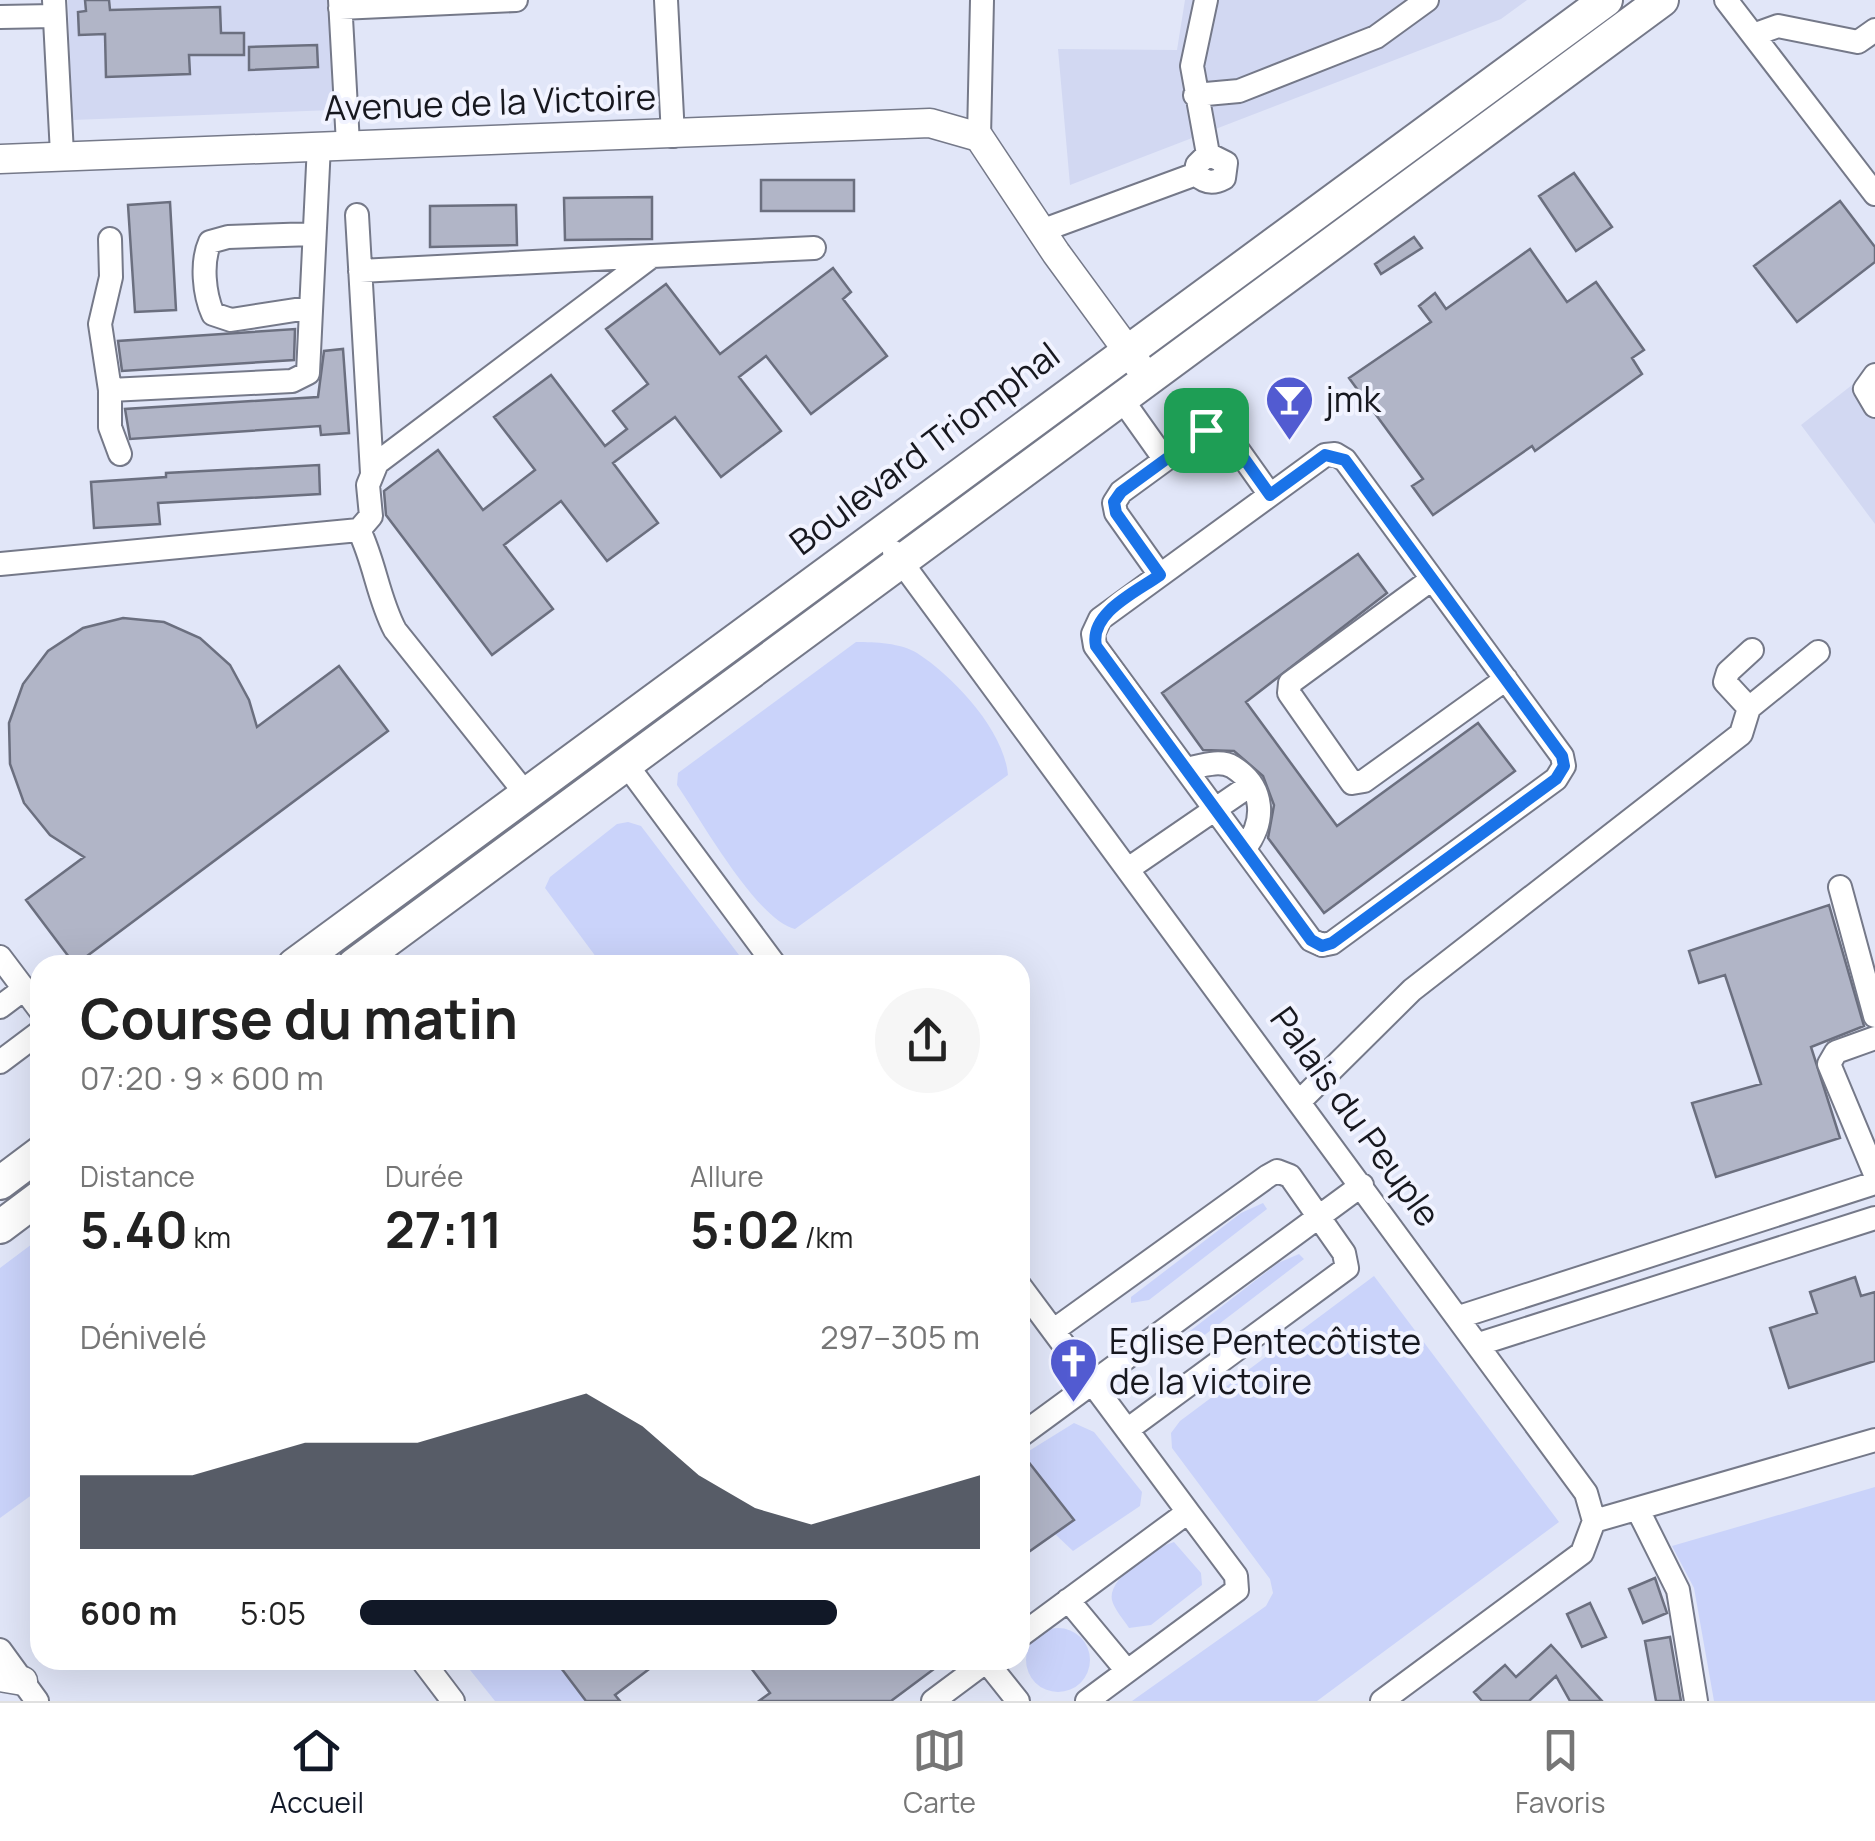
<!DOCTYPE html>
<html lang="fr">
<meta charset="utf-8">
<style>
body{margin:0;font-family:Manrope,sans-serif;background:#f6f6f6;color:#222;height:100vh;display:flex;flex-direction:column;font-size:38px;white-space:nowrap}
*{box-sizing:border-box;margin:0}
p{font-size:32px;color:#767676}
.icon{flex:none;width:55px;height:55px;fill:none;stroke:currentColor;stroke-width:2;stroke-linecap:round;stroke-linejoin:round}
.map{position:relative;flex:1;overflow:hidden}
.sheet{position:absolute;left:30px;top:955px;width:1000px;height:715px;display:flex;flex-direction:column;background:#fff;border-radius:30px;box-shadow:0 10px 40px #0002}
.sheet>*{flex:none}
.pin{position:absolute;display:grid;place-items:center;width:85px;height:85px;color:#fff;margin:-42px;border-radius:20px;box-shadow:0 5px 15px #0006}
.round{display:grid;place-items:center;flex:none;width:105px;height:105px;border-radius:52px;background:#f6f6f6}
.headline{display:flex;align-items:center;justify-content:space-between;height:170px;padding:0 50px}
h1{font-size:55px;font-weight:700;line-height:75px}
.figures{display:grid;grid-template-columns:repeat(3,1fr);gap:15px;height:170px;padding:10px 50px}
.figures div{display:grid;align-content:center}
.figures b{font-size:50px;font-weight:700}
.figures small{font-size:28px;font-weight:400}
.figures p{font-size:28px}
.chart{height:280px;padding:20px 50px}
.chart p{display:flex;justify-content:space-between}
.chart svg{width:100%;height:180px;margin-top:10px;fill:#111827;opacity:.7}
ul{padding:0 50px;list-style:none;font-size:32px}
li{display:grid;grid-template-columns:160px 120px 1fr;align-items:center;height:75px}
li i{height:25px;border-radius:12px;background:#111827}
.tab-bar{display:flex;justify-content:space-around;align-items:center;height:140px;border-top:2px solid #e0e0e0;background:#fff;font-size:28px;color:#767676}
.tab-bar a{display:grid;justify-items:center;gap:5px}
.tab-bar .active{color:#111827}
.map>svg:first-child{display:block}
.built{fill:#d2d8f2}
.green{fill:#cad3fa}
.building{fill:#b1b5c7;stroke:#6b6f7f;stroke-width:2.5}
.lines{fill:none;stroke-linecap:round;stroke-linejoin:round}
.minor-casing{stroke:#757989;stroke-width:26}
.major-casing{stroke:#757989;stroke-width:31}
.highway-casing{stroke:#757989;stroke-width:36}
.minor{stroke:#fff;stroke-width:22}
.major{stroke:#fff;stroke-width:28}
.highway{stroke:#fff;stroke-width:32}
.route-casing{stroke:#fff;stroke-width:20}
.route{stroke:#1a73e8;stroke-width:12}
.labels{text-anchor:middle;stroke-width:8;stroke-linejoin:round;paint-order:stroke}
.street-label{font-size:35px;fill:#17181f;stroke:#f1f3ff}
.poi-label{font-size:35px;fill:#17181f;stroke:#f1f3ff;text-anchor:start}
</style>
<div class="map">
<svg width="1875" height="1701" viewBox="0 0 1875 1701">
<rect width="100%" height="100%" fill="#e1e6f8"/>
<path class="built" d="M68 0H328L333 110 72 120Z
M1185 0H1527L1501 19 1070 185 1058 49 1177 50Z
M1875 367V524L1801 425Z"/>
<path class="green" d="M856 642C875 642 901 643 917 653 954 677 1004 730 1008 775L795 929C756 919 702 821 677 785L678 773Z
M628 822 641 826 739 955V965H602L545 888 550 877 617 824Z
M1263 1203 1267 1209 1149 1300 1131 1303V1297L1241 1213Z
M40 1238V1489L0 1518V1268Z
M1299 1254 1304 1259 1185 1350 1168 1353V1348L1278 1263Z
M1374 1276 1559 1522 1317 1701H1132L1266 1606 1273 1593 1270 1579 1172 1448 1171 1433 1180 1421Z
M1074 1423 1094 1432 1142 1492 1140 1506 1073 1551 1055 1534 1074 1519 1024 1454Z
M1875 1487V1701H1714L1694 1588 1672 1546Z
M1174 1542 1201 1573 1202 1585 1151 1625 1129 1628C1124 1620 1114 1609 1112 1600 1107 1578 1156 1547 1174 1542Z
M1026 1660a32 32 0 1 1 64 0a32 32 0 1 1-64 0Z
M462 1660H555L586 1701H495Z"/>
<path class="building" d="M85 0H109L110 10 220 7 221 33H244V55H189L190 74 106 77 105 34 79 35 78 12 86 11Z
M317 45 318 67 249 70V47Z
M1574 173 1612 227 1576 251 1539 196Z
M761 180H854V211H761Z
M652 197V239L565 240 564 198Z
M1840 201 1875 247V262L1797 322 1754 266Z
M170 202 176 310 135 312 128 205Z
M516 205 517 245 430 247V206Z
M1414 237 1422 248 1381 274 1375 264Z
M1530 249 1567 302 1596 282 1644 350 1632 358 1642 374 1535 451 1532 446 1433 515 1412 486 1423 479 1349 378 1431 322 1419 306 1435 293 1446 309Z
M833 268 851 292 843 299 887 356 811 414 766 356 739 377 781 431 721 477 675 417 613 463 658 523 607 561 561 501 504 545 553 609 492 655 386 515 384 491 438 450 483 510 535 470 494 417 551 375 605 446 627 429 613 411 648 384 606 329 666 284 720 354Z
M295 329 294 360 122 371 118 341Z
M343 349 349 433 321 435 320 426 130 439 125 409 318 397 324 351Z
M319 465 320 494 158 503 160 524 94 528 91 482 166 477V473Z
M1358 554 1387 593 1246 702 1337 826 1478 723 1515 771 1324 913 1268 838 1274 805 1263 776 1234 751 1203 750 1162 693Z
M123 618 164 622 200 638 230 665 249 700 257 727 339 666 388 731 75 965 26 900 84 857 50 835 24 803 10 764 9 723 23 684 48 651 83 628Z
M1829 905 1864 1026 1811 1047 1840 1138 1716 1177 1692 1103 1761 1084 1725 975 1699 983 1689 951Z
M1855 1277 1861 1296 1875 1292V1361L1789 1388 1770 1328 1817 1313 1810 1292Z
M1020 1451 1074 1520 1020 1558Z
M1655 1578 1667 1613 1643 1623 1629 1589Z
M1590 1603 1606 1637 1582 1647 1567 1614Z
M1670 1637 1681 1701H1656L1645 1641Z
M1551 1645 1602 1701H1570L1556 1676 1529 1701H1482L1474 1692 1505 1665 1516 1677Z
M555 1660H661L615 1695 620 1701H586Z
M745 1660H946L891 1701H759L770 1693Z"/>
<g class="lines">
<defs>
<path id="minor" d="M54 0 62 154
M340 0 348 144
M666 0 673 136
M1206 0 1192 66 1208 154
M1726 0 1875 194
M340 8 516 0
M0 17 54 16
M1753 35 1778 26 1858 42 1875 30
M1195 95 1239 91 1376 37 1427 0
M979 137 982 0
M357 215 372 473
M1041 231 1196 174C1205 183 1213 184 1224 178L1226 163 1208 154 1197 165 1196 174
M360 271 651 256
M308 308 231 320 213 314C204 294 201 262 210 242L228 237 313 234
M1875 375 1865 389 1875 406
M110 390 100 324 111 277 110 239
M1121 398 1165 460
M120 454 110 427V390L292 381 308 373 319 145
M1335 454 1345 460 1562 756 1564 766 1556 779 1332 943 1322 945 1311 940 1095 646 1093 634 1100 619 1325 455Z
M359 530C375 563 378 598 395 630L526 794
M894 552 1586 1493 1594 1521 1582 1553 1382 1701
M0 564 359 530 371 516 368 485 377 463 652 256 814 248
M1160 575 1116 513 1114 503 1121 492 1206 430 1226 433 1270 495
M1432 579 1290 683 1289 693 1352 783 1364 781 1506 679
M1749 708 1725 682 1728 672 1752 650
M626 764 775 965
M1187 769C1201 766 1220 759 1233 767 1266 788 1265 822 1245 848
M1128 869 1249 786
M1840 887 1875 1016
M0 957 40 1010
M0 1007 24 989
M1875 1038 1836 1052 1829 1064 1875 1174
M0 1062 40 1032
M1300 1101 1412 990 1741 734 1749 708 1818 652
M1020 1286 1188 1512 1020 1636
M1459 1317 1875 1183
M1054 1330 1268 1176 1277 1171 1290 1176 1344 1253 1347 1268 1127 1430
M1479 1344 1875 1218
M1020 1436 1362 1185
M1638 1510 1678 1590 1696 1701
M1594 1521 1875 1440
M1068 1600 1127 1671
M0 1650 37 1701
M422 1660 453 1701
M986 1661 1018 1701
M933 1701 988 1660
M1087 1701 1237 1590 1236 1576 1188 1512"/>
<path id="major" d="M0 159 930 123 979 137 1056 253 1141 369
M0 1677 23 1681"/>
<path id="highway" d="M294 965 1606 0
M354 965 1662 0
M0 1183 40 1153
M0 1227 40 1197"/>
</defs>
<use href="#minor" class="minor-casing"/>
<use href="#major" class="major-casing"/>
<use href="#highway" class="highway-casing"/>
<use href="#minor" class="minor"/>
<use href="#major" class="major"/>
<use href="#highway" class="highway"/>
</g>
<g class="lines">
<defs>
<path id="route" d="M1206 430 1226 433 1270 495 1325 455 1345 460 1562 756 1564 766 1556 779 1332 943 1322 946 1311 940 1096 646C1089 613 1136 592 1160 575L1116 513 1114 502 1121 492Z"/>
</defs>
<use href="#route" class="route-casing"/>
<use href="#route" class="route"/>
</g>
<defs>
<symbol id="bar-pin" viewBox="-11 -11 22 30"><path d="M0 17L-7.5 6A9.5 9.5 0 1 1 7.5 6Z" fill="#525bd1" stroke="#f1f3ff"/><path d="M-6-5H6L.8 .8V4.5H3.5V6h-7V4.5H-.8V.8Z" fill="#fff"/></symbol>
<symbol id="church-pin" viewBox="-11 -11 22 30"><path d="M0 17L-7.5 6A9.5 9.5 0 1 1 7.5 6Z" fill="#525bd1" stroke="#f1f3ff"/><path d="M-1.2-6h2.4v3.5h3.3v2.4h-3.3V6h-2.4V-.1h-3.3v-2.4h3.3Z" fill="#fff"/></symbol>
</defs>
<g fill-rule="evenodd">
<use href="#bar-pin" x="1262" y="372" width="55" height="75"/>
<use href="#church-pin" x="1046" y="1334" width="55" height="75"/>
</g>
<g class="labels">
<g class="street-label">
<text transform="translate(490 103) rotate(-2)" y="12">Avenue de la Victoire</text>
<text transform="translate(925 449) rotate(-37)" y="12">Boulevard Triomphal</text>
<text transform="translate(1355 1117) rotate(54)" y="12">Palais du Peuple</text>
</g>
<g class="poi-label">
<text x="1325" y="412">jmk</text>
<text x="1109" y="1354">Eglise Pentecôtiste<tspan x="1109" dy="40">de la victoire</tspan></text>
</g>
</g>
</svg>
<div class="pin" style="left:1206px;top:430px;background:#1e9e55"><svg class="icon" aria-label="arrive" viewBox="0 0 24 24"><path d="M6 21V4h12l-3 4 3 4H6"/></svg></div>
<section class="sheet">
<div class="headline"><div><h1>Course du matin</h1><p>07:20 · 9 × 600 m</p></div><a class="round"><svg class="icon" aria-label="share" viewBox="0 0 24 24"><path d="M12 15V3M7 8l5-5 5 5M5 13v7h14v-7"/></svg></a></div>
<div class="figures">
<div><p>Distance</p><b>5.40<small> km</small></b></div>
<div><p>Durée</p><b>27:11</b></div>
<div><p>Allure</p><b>5:02<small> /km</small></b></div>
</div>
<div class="chart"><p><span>Dénivelé</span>297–305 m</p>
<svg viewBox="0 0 160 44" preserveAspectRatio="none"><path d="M0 44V26L10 26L20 26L30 22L40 18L50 18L60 18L70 14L80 10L90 6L100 14L110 26L120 34L130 38L140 34L150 30L160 26V44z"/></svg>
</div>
<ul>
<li><b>600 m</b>5:05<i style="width:77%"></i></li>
</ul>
</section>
</div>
<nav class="tab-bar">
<a class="active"><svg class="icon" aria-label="home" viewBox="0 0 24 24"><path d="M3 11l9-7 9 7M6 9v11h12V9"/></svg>Accueil</a>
<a><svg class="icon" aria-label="map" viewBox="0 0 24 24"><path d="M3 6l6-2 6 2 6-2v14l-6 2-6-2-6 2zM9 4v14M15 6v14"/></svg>Carte</a>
<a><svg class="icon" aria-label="saved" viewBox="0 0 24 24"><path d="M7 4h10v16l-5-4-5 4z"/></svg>Favoris</a>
</nav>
